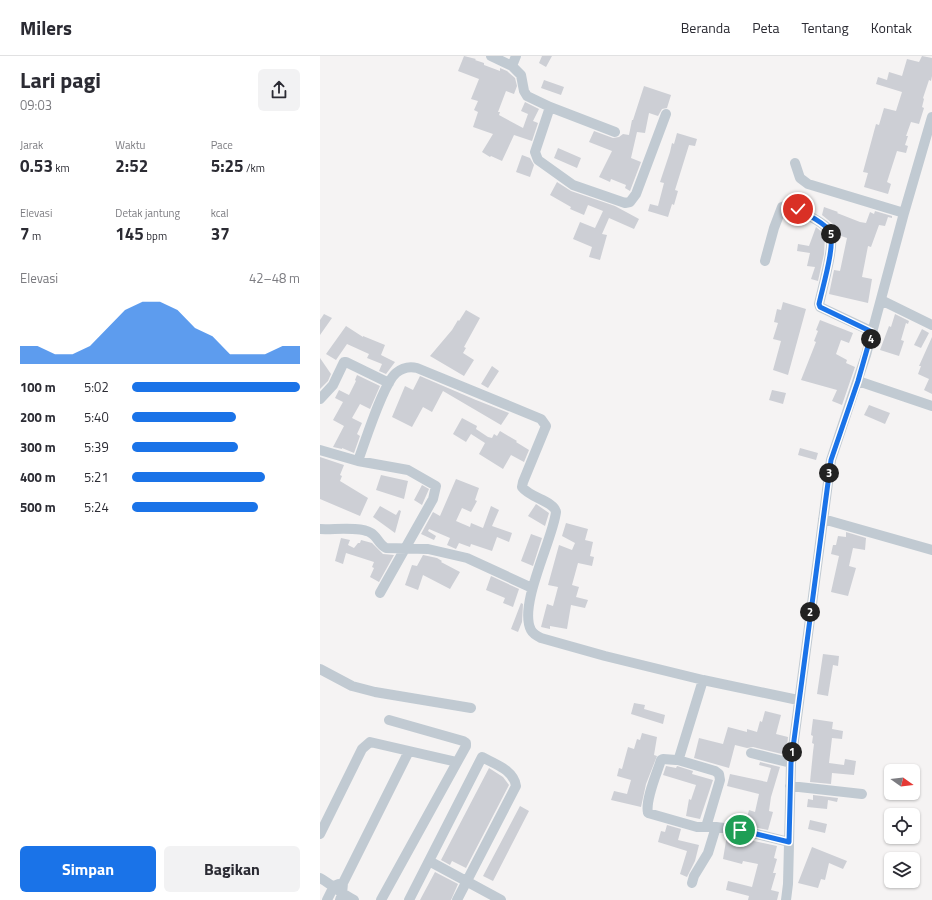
<!DOCTYPE html>
<html lang="id">
<meta charset="utf-8">
<style>
body{margin:0;font-family:"Titillium Web",sans-serif;background:#f2f2f3;color:#2b2b33;height:100vh;display:flex;flex-direction:column;font-size:15px;white-space:nowrap}
*{box-sizing:border-box;margin:0}
p{font-size:13px;color:#7c7c81}
.icon{flex:none;width:22px;height:22px;fill:none;stroke:currentColor;stroke-width:2;stroke-linecap:round;stroke-linejoin:round}
.map{position:relative;flex:1;overflow:hidden}
.side{display:flex;flex-direction:column;background:#fff;width:320px}
.side>*{flex:none}
.needle{width:26px;rotate:104deg}
.tools{position:absolute;left:564px;top:708px;display:grid;gap:8px}
.tools a{display:grid;place-items:center;width:36px;height:36px;border-radius:6px;background:#fff;box-shadow:0 1px 3px #0004;font-size:20px}
.pin{position:absolute;display:grid;place-items:center;width:34px;height:34px;color:#fff;margin:-17px;border:2px solid #fff;border-radius:50%;box-shadow:0 1px 4px #0007}
.km{position:absolute;width:20px;height:20px;margin:-10px;border-radius:50%;background:#222;color:#fff;font-size:11px;line-height:20px;text-align:center}
.round{display:grid;place-items:center;flex:none;width:42px;height:42px;border-radius:6px;background:#f2f2f3}
.headline{display:flex;align-items:center;justify-content:space-between;height:68px;padding:0 20px}
h1{font-size:22px;font-weight:700;line-height:30px}
.metrics{display:grid;grid-template-columns:repeat(3,1fr);gap:6px;height:68px;padding:4px 20px}
.metrics div{display:grid;align-content:center}
.metrics b{font-size:17px;font-weight:700}
.metrics small{font-size:11px;font-weight:400}
.metrics p{font-size:11px}
.chart{height:112px;padding:8px 20px}
.chart p{display:flex;justify-content:space-between}
.chart svg{width:100%;height:72px;margin-top:4px;fill:#1a73e8;opacity:.7}
.button{display:flex;gap:8px;margin-top:auto;padding:8px 20px}
.button a{flex:1;height:46px;border-radius:6px;background:#1a73e8;color:#fff;font-size:16px;font-weight:700;line-height:46px;text-align:center}
.button a+a{background:#f2f2f3;color:#2b2b33}
ul{padding:0 20px;list-style:none;font-size:13px}
li{display:grid;grid-template-columns:64px 48px 1fr;align-items:center;height:30px}
li i{height:10px;border-radius:5px;background:#1a73e8}
header{display:flex;align-items:center;gap:24px;box-sizing:border-box;height:56px;padding:0 20px;background:#fff;border-bottom:1px solid #e1e1e2}
header strong{font-size:19px}
nav{display:flex;gap:22px;margin-inline-start:auto;font-size:14px}
main{display:flex;flex:1;min-height:0}
.map>svg:first-child{display:block}
.building{fill:#cdcfd5}
.lines{fill:none;stroke-linecap:round;stroke-linejoin:round}
.minor{stroke:#c1cad2;stroke-width:10}
.route-casing{stroke:#fff;stroke-width:8}
.route{stroke:#1a73e8;stroke-width:5}
</style>
<header>
<strong>Milers</strong>
<nav><a>Beranda</a><a>Peta</a><a>Tentang</a><a>Kontak</a></nav>
</header>
<main>
<section class="side">
<div class="headline"><div><h1>Lari pagi</h1><p>09:03</p></div><a class="round"><svg class="icon" aria-label="share" viewBox="0 0 24 24"><path d="M12 15V3M7 8l5-5 5 5M5 13v7h14v-7"/></svg></a></div>
<div class="metrics">
<div><p>Jarak</p><b>0.53<small> km</small></b></div>
<div><p>Waktu</p><b>2:52</b></div>
<div><p>Pace</p><b>5:25<small> /km</small></b></div>
</div>
<div class="metrics">
<div><p>Elevasi</p><b>7<small> m</small></b></div>
<div><p>Detak jantung</p><b>145<small> bpm</small></b></div>
<div><p>kcal</p><b>37</b></div>
</div>
<div class="chart"><p><span>Elevasi</span>42–48 m</p>
<svg viewBox="0 0 160 44" preserveAspectRatio="none"><path d="M0 44V33L10 33L20 38L30 38L40 33L50 22L60 11L70 6L80 6L90 11L100 22L110 27L120 38L130 38L140 38L150 33L160 33V44z"/></svg>
</div>
<ul>
<li><b>100 m</b>5:02<i style="width:100%"></i></li>
<li><b>200 m</b>5:40<i style="width:62%"></i></li>
<li><b>300 m</b>5:39<i style="width:63%"></i></li>
<li><b>400 m</b>5:21<i style="width:79%"></i></li>
<li><b>500 m</b>5:24<i style="width:75%"></i></li>
</ul>
<div class="button"><a>Simpan</a><a>Bagikan</a></div>
</section>
<div class="map">
<svg width="612" height="844" viewBox="0 0 612 844">
<rect width="100%" height="100%" fill="#f5f3f3"/>
<path class="building" d="M144 0 156 3 155 4 164 7V9L180 15V12L187 15 195 22 197 30 194 38 186 35 178 56H180L179 59 203 72 208 58 201 55 205 46 219 53 213 65 218 67 212 85 194 79 182 105 171 100 170 101 162 96 173 78 153 71 158 56 154 54 158 45 151 43 159 23 138 15Z
M222 0H232L226 11 219 7Z
M602 0 612 2V20L611 25 609 24 603 42 604 43 602 51 604 52 599 68 591 66 586 80H588L585 89 588 90 586 97 577 95 567 126 571 128 568 138 544 131 548 117 543 116 556 68 559 69 564 52 576 55 582 36 556 28 558 21 567 24 569 16 582 20 587 3 599 6Z
M224 24 244 31 241 39 221 32Z
M324 30 351 39 347 52 342 53 338 60 329 57 325 77 317 76 311 102 321 106 310 135 305 132 306 129 291 123 290 126 279 121 292 95 269 86 274 75 293 82 299 81 303 78 309 79 312 64H313Z
M357 77 377 83 375 90 369 89 355 134 358 135 354 149 352 148 348 161 328 155 330 148 338 150 344 127 340 126 350 96 352 87 354 88Z
M238 92 261 102 257 112 234 102Z
M202 99 210 102 214 109 210 121 196 116Z
M237 126 251 135 295 150 319 163 314 173 289 162 282 178 287 179 280 204 269 201 272 191 253 183 260 166 275 172 283 155 268 149 264 159 250 153 251 151 230 139Z
M504 151 518 156 517 157 540 166 546 167 550 156 554 158 555 155 572 160V162L568 161 565 170 559 169 551 191 548 190 542 221 552 223 548 247 509 238 514 214 520 215 527 182 518 179 513 168 502 159Z
M496 171 503 177 505 181 504 198 498 225 491 223 495 211 487 210 490 197 477 195 478 188 489 190Z
M463 246 486 253 468 319 453 314 461 285 453 283 458 267 454 266 457 253 461 254Z
M146 254 160 262 144 291 146 292 143 297 154 304 144 320 110 300 132 274 138 264 139 265Z
M4 258 12 262 0 279V264Z
M575 258 589 265 588 268 586 267 581 284 584 285 579 300 560 294 569 270 571 271Z
M500 264 533 277 529 287 521 284 516 298 527 304 526 307 535 311 522 349 512 345 517 334 481 324 496 286 494 285 498 275 496 274Z
M26 270 43 281V280L65 289 61 299 75 306 66 318 59 315 62 308 47 302 49 298 27 288 16 304 6 298Z
M602 273 609 277 601 292 594 289Z
M612 281V338L604 334 609 323 598 318 601 310H599Z
M0 302 11 318 8 325 0 333Z
M172 310 179 315 168 332 161 328Z
M37 319 60 330 50 353 40 348 32 362 42 367 37 378 40 380 34 397 22 392V393L13 391 24 370 13 364 23 346 15 342 19 334 29 339 36 325 35 324Z
M100 320 156 344 189 357 181 369 123 335 112 356 103 351 92 371 72 361 85 330 93 334Z
M452 334 466 337 463 348 449 344Z
M549 349 570 357 565 368 544 359Z
M142 362 157 370 156 373 168 381 172 382 174 378 177 380 180 375 197 385 196 386 209 394 204 406 191 399 183 413 159 398 165 387 151 378 146 386 133 378Z
M480 392 498 397 496 404 478 399Z
M0 401 24 409 20 419 22 420 20 425 48 442 40 460 0 443Z
M61 419 88 425 84 443 56 434Z
M136 423 159 432 155 444 157 445 151 456 142 452 136 465 150 471 151 467 163 472 171 450 179 454 172 470 192 477 189 486 177 481 172 495 151 488 150 491 139 487 136 493 127 489 130 482 109 473 108 475 116 480 114 484 101 478 113 456 120 460Z
M102 429 109 433 102 449 94 444Z
M216 448 229 457 225 470 208 460Z
M60 450 76 459 79 454 81 455 75 477 53 461Z
M246 467 268 473 265 484 273 486 270 500 274 501 272 510 258 507 252 529 259 531 256 541 268 544 265 552 251 549 247 573 230 570V573L221 571 227 548 233 550 238 531 228 529 239 489 252 494 255 487 242 480Z
M526 476 546 482 545 494 533 492 529 510 536 512 528 540 511 536 519 500 511 498 513 489H516L518 480 526 481Z
M211 478 222 482 213 510 201 505Z
M21 482 30 484 28 489 34 492 38 487H40L41 484 52 487 63 498 74 499 59 526 50 521 54 512 52 511 54 506 26 497 23 508 15 505Z
M103 499 117 502 122 505 121 506 140 516 130 533 103 519 98 534 85 529 92 509 97 510Z
M171 520 199 533 193 551 183 547 185 542 166 534Z
M201 547 203 548 202 566 198 576 191 573Z
M503 598 519 600 518 610 513 609 508 640 497 638Z
M314 647 325 649 324 653 345 659 343 668 311 658Z
M445 655 461 659 456 678 468 681 466 699 433 691 427 692 415 689 409 712 374 702 379 682 403 688 408 671 427 676V673L437 676 440 665 442 666Z
M493 663 513 666 512 673 523 675 522 683 512 682 509 707 524 709 525 703 536 705 534 719 512 717 511 728 490 726 493 696 494 688 492 687 493 680 491 679Z
M322 677 337 681 334 699 337 700 326 728 321 751 291 744 294 735 307 738 311 724 297 720 299 712 302 713 308 691 314 693 317 683 320 684Z
M440 706 460 711 451 741 449 755 453 756 448 774 425 769 429 754 435 756 439 738 407 730 410 718 447 726 451 712 439 709Z
M346 710 356 712 357 710 373 715 372 718 393 724 380 763 366 760 369 743 371 744 376 729 343 719Z
M169 712 183 721 189 729 146 812 132 805 130 809 121 804Z
M493 739 518 742 517 746 508 744 507 753 487 751 488 743 493 744Z
M200 750 209 755 173 825 163 820Z
M490 764 507 768 505 777 488 773Z
M347 769 361 773 358 784 379 789 375 805 367 821 360 818 367 795 338 786 341 775 345 776Z
M407 779 457 790 454 802 457 803 453 817H456L451 834 459 836 457 844H428L429 840 406 834 408 825 432 831 438 808 423 805 422 808 403 803Z
M492 791 527 805 523 813 509 807 505 824 501 823 498 832 478 827Z
M115 816 138 828 131 844H100Z"/>
<g class="lines">
<path class="minor" d="M171 0 192 10 196 0
M192 10 201 19 204 35 207 40 230 51 295 76
M230 51 215 96 218 104 253 129 305 147 310 146 316 138 346 58
M475 107 480 122 488 128 584 157
M445 205 454 172 462 151C470 147 477 153 484 157 492 162 505 167 510 175 516 185 502 234 499 248L500 251 553 276
M561 244 612 269
M538 325 612 350
M0 343 13 329 24 306H26L69 327
M0 394 38 405 88 414 116 430 113 443 60 537
M38 405C45 386 63 328 76 317 82 312 89 310 97 312L221 363 226 370 203 426 202 431C210 442 234 445 236 456 233 483 198 549 211 574 213 578 217 580 221 582L285 600 383 624 478 644
M503 463 612 494
M0 473C13 474 40 470 51 477 57 480 59 489 66 492L108 493 147 502 212 532
M0 613 32 630 55 636 151 652
M383 624 359 702 356 704 343 703 341 704C337 717 325 744 328 757L377 771H396L420 774 469 786
M431 697 471 707
M358 704 395 715 399 718 400 724 386 771
M470 730 542 738
M0 778 42 693 50 686 137 706
M109 805 181 844
M0 822C12 829 22 838 34 844
M372 827 374 820 388 797 396 771
M7 844 14 830 19 828
M20 844 22 838 23 827 89 695
M61 844 146 690V687L143 685 69 664
M89 844 162 701C175 708 194 714 196 730L137 844
M466 844 468 828 471 707 511 404 546 299 584 157 612 61"/>
</g>
<g class="lines">
<defs>
<path id="route" d="M420 774 469 786 471 707 511 404 538 325 552 276 500 251 499 248C502 233 517 185 509 174 502 165 487 159 478 153"/>
</defs>
<use href="#route" class="route-casing"/>
<use href="#route" class="route"/>
</g>
</svg>
<div class="tools">
<a><svg class="needle" viewBox="-14 -14 28 28"><path d="M0-13l5 13h-10z" fill="#e53935"/><path d="M0 13l5-13h-10z" fill="#7c7c81"/></svg></a>
<a><svg class="icon" aria-label="locate" viewBox="0 0 24 24"><circle cx="12" cy="12" r="6"/><path d="M12 2v4M12 18v4M2 12h4M18 12h4"/></svg></a>
<a><svg class="icon" aria-label="layers" viewBox="0 0 24 24"><path d="M12 4l9 5-9 5-9-5zM3 14l9 5 9-5"/></svg></a>
</div>
<div class="pin" style="left:420px;top:774px;background:#1e9e55"><svg class="icon" aria-label="arrive" viewBox="0 0 24 24"><path d="M6 21V4h12l-3 4 3 4H6"/></svg></div>
<div class="pin" style="left:478px;top:153px;background:#d93025"><svg class="icon" aria-label="check" viewBox="0 0 24 24"><path d="M5 12l5 5 9-10"/></svg></div>
<b class="km" style="left:472px;top:696px">1</b>
<b class="km" style="left:490px;top:556px">2</b>
<b class="km" style="left:509px;top:417px">3</b>
<b class="km" style="left:551px;top:283px">4</b>
<b class="km" style="left:511px;top:178px">5</b>
</div>
</main>
